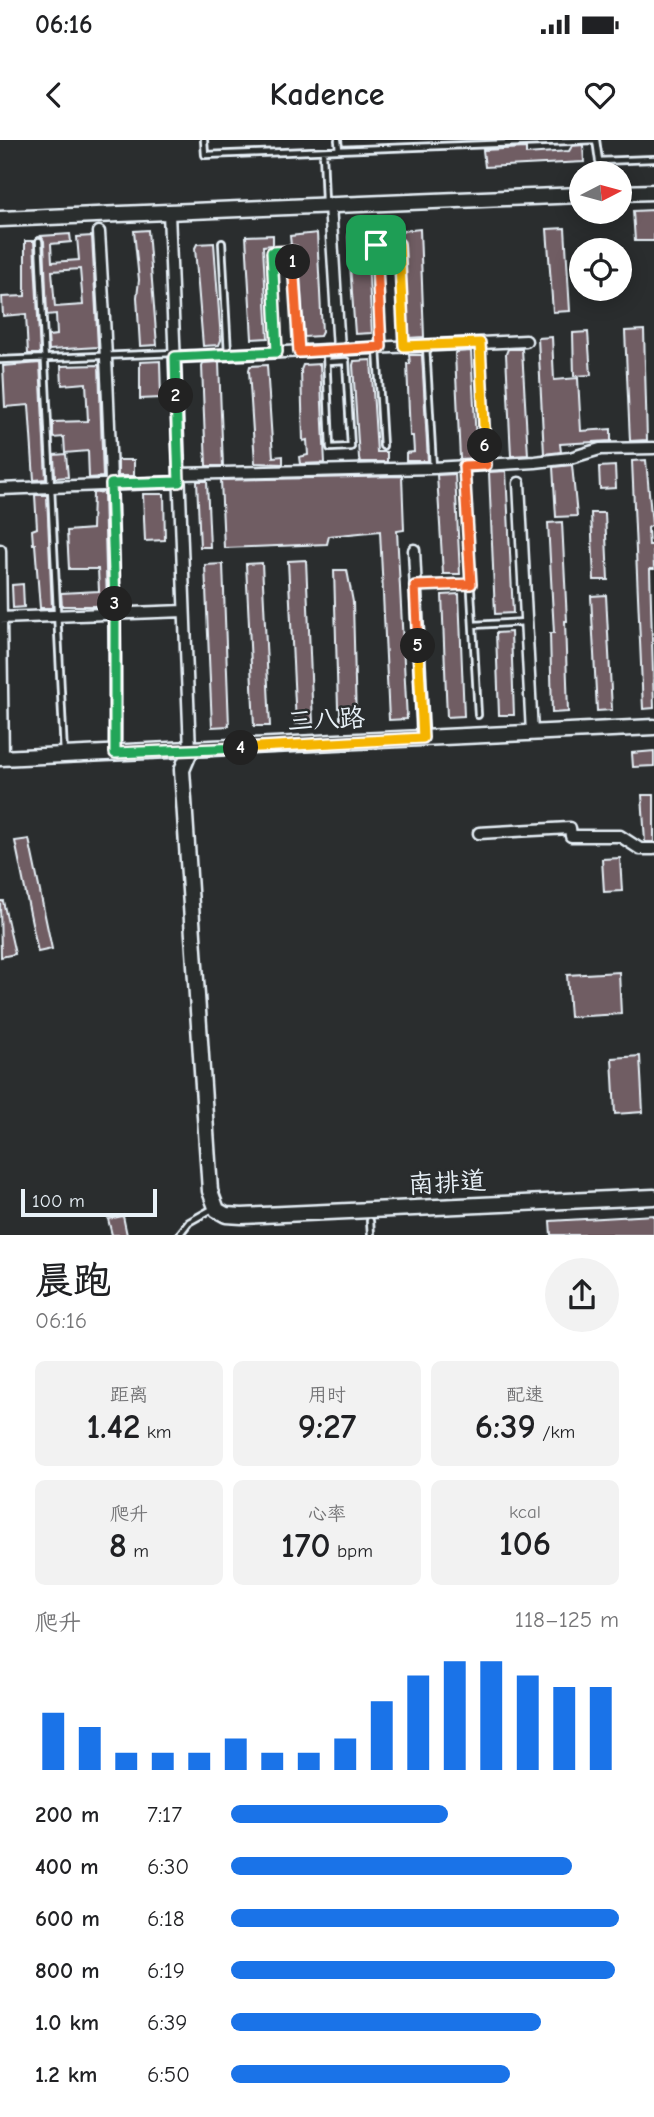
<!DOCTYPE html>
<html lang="zh">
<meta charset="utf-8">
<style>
body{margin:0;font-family:"Comic Neue","LXGW WenKai TC",sans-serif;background:#f2f2f2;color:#202124;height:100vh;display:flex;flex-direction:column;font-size:26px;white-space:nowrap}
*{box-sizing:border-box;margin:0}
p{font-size:23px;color:#757577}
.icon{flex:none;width:38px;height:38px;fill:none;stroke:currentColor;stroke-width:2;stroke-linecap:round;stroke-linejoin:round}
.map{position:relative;height:1095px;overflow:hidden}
.panel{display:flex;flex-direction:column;background:#fff;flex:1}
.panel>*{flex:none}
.needle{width:46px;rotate:84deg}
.controls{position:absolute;left:569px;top:21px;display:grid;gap:14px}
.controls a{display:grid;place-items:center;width:63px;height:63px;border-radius:50%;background:#fff;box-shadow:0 4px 18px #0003;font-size:35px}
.scale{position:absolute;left:21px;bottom:18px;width:136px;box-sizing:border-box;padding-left:7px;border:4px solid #e8f1f8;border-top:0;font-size:19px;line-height:24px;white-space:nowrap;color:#e8f1f8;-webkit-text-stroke:5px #2a2d2e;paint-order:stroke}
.pin{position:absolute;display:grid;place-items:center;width:60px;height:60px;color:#fff;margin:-30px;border-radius:14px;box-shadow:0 4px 10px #0006}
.km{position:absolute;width:35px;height:35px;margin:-18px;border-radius:50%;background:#222;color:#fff;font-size:19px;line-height:35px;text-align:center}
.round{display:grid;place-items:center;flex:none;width:74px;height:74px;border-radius:37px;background:#f2f2f2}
.headline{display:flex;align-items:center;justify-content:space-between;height:119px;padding:0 35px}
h1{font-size:38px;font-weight:700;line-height:52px}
.stats{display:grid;grid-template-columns:repeat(3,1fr);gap:10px;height:119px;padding:7px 35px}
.stats div{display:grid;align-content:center;border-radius:10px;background:#f2f2f2;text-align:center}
.stats b{font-size:35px;font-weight:700}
.stats small{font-size:19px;font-weight:400}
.stats p{font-size:19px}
.chart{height:196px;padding:14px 35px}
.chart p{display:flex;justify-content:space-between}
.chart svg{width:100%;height:126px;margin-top:7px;stroke:#1a73e8;stroke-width:6}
ul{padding:0 35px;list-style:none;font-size:23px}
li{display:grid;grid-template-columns:112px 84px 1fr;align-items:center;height:52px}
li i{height:18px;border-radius:9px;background:#1a73e8}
.status{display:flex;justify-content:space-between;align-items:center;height:49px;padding:0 35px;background:#fff;direction:ltr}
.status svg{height:19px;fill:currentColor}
header{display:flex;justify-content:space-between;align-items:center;height:91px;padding:0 35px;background:#fff;font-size:32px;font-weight:700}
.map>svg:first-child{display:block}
.building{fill:#6f5d64;stroke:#e8f1f8;stroke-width:2;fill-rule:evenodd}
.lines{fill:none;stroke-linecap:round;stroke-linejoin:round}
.lane-casing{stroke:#e8f1f8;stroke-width:10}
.street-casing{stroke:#e8f1f8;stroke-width:15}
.secondary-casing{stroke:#e8f1f8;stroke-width:19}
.lane{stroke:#2a2d2e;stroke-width:4.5}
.street{stroke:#2a2d2e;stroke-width:10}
.secondary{stroke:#2a2d2e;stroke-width:14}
.split-1-casing{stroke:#fff;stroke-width:14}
.split-2-casing{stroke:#fff;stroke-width:14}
.split-3-casing{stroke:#fff;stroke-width:14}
.split-4-casing{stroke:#fff;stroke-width:14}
.split-5-casing{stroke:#fff;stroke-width:14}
.split-6-casing{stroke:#fff;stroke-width:14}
.split-7-casing{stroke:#fff;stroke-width:14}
.split-1{stroke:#f0652b;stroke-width:9}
.split-2{stroke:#22a559;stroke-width:9}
.split-3{stroke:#22a559;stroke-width:9}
.split-4{stroke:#22a559;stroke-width:9}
.split-5{stroke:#f5b400;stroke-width:9}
.split-6{stroke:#f0652b;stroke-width:9}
.split-7{stroke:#f5b400;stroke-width:9}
.labels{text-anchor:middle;stroke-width:5;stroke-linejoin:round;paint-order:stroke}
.street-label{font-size:26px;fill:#e8f1f8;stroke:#2a2d2e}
</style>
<div class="status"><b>06:16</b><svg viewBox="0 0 49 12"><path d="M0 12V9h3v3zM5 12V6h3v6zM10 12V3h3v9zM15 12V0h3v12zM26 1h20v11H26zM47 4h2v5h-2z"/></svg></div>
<header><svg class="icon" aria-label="back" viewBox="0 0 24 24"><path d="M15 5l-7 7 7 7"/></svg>Kadence<svg class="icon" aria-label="heart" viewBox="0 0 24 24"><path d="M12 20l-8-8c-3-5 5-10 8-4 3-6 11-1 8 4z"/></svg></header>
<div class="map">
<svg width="654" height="1095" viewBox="0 0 654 1095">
<rect width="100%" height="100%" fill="#2a2d2e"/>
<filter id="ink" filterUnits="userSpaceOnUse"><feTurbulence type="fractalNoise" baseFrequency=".0143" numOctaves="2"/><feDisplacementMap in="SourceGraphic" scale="14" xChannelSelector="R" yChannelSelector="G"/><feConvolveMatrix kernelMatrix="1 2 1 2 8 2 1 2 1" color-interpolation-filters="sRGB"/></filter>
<g filter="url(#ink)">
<path class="building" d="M583 5 584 22 485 27 483 10 526 8V14L569 11 572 6Z
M654 70V101H635L633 71Z
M565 88 570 171 553 172 547 89Z
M420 89 424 197 408 198 404 104 401 99H394L393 92Z
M148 90 157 205 140 206 137 157 139 140 134 91Z
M376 90V100L367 101 372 193 355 194 348 97 349 91Z
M317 93 322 192 320 196 304 197 298 111 297 106H291L290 96Z
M70 94 71 102 51 104 52 122 79 120 77 97 92 96 98 207 49 210 48 196 57 195 56 174 47 175 44 101 41 96ZM80 129 83 165 55 167 52 131Z
M273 95V105L263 106 268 198 252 199 246 96Z
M25 101H34L40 214H28L26 174 3 176 2 157 25 156Z
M214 103 221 200 219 205 203 206 195 108 197 104Z
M644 190 647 300 630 301 625 191Z
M588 192 591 235 574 236 573 193Z
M552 197 554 240 578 238 581 291 611 289V301L560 304 561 312 544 314 538 198Z
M508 209H522L528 315 511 316 506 214Z
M471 211 477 318 460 319 455 214 457 212Z
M409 215H422L428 321H406V313L414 312 413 296H410L407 224H410Z
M371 220 377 312H387V322H360L359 318 353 225 354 221Z
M160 221 161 258 140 259V222Z
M219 222 223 326H206L202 226 203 223Z
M40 223 46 339 34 340 29 265 5 267 3 226Z
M320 224 325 323 300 324 299 317 308 315 307 300 303 301 301 230 303 225Z
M99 225 103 337 89 338 88 311 65 313 64 297 53 298V282L88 281 86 243 62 245 61 226Z
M267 225 273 317 283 316V324L255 323 249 230 250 226Z
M66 314 68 337 55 338 54 315Z
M118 320H134V336H118Z
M646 320 652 385 648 388 649 405H653L654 429H650L654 568 643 569 632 321Z
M572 325 577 376 556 377 553 327Z
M615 326 616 348 600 349 599 327Z
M506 331 513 473 495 474 489 332Z
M455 334 460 434H443L437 335Z
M402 336 404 390 397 391 407 579 389 580 380 391 329 396 327 404 224 408 221 340Z
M197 341H207L210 407H200Z
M104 352 107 466H62L61 453 99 451 98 429H69L67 391 92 389 93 353Z
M143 354H164L165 400 145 401Z
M35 355H47L52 468H40L35 404H33L32 390 37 388Z
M591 373H605L608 440H594Z
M562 382 567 481H565L568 572 552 573 550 493H554L548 383Z
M306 420 313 583 296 584 288 421Z
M262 423 270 586H254L246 424Z
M223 424 229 586 212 587 205 425Z
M334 430H347L353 462 356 581 340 582V568H338Z
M23 444 24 467 13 468 12 445Z
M459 454 464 576 447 577 442 455Z
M606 455 612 570 597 571 591 456Z
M511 492 514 575H499L496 493Z
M654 611V626L633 627 632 613Z
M642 655H654V702H645Z
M29 699 52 809 38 812 15 701Z
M620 718 622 751 604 752 602 719Z
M0 761H3L15 814 1 817Z
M619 832 621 874 570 877 567 835Z
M640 916 643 972 615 974 612 918Z
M654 1075V1095H551L550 1081Z
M123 1076 127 1095H112L108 1079Z"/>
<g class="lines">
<defs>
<path id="lane" d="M204 0 205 15 596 0 599 21 654 19
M338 0 339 10
M323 11 325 62
M39 101 64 614
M222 103 228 214
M480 204 486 324
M426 206 433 327
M381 207 376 105 399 104 404 205
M377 208 383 306
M277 211 272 112 293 111 299 212
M326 211 330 308 351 307 346 221 327 222
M0 220 174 213
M464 328 478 575
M416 446 471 444
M473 485 525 482
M370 1081 371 1095
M179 1095 189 1082 214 1068"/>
<path id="street" d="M330 65 339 209
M169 72 190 611
M99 92C110 266 116 439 115 613
M175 217 526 201
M179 334 433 328 535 322 570 318 600 309 654 308
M519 343 532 593
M0 349 179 342
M0 410 3 618
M414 410 423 599
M0 478 184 471
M479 693 570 688 571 696H620L640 709H654"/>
<path id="secondary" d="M620 53 654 52
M0 79 581 55
M190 611 182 630 210 1051 217 1070 226 1075 242 1076 654 1057
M0 618 654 587"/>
</defs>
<use href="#lane" class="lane-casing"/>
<use href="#street" class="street-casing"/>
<use href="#secondary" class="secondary-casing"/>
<use href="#lane" class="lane"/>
<use href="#street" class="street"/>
<use href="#secondary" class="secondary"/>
</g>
</g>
<g class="lines" filter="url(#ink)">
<defs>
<path id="split-1" d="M293 122 299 212 381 207 376 105"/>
<path id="split-2" d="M176 256 175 217 277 212 272 112 293 111V122"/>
<path id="split-3" d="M115 464 111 344 179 342 176 256"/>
<path id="split-4" d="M115 464V613L241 608"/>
<path id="split-5" d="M241 608 423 598 418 506"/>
<path id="split-6" d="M418 506 415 446 471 444 464 326 486 325 485 306"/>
<path id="split-7" d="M376 105 399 104 404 206 480 203 485 306"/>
</defs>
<use href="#split-1" class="split-1-casing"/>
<use href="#split-2" class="split-2-casing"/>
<use href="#split-3" class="split-3-casing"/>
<use href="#split-4" class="split-4-casing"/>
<use href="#split-5" class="split-5-casing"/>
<use href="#split-6" class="split-6-casing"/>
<use href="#split-7" class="split-7-casing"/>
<use href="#split-1" class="split-1"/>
<use href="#split-2" class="split-2"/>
<use href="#split-3" class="split-3"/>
<use href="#split-4" class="split-4"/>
<use href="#split-5" class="split-5"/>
<use href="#split-6" class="split-6"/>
<use href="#split-7" class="split-7"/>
</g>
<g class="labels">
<g class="street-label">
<text transform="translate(326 579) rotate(-3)" y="9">三八路</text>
<text transform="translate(447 1042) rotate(-3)" y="9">南排道</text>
</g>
</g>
</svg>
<div class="controls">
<a><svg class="needle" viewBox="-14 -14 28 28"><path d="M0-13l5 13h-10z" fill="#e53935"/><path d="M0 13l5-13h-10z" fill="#757577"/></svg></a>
<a><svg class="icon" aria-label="locate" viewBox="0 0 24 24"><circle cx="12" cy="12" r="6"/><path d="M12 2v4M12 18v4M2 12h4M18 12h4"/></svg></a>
</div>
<div class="scale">100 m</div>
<div class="pin" style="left:376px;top:105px;background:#1e9e55"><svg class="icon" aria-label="arrive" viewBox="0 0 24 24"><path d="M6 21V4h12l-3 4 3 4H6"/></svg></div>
<b class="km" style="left:293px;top:122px">1</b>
<b class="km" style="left:176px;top:256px">2</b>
<b class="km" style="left:115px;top:464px">3</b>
<b class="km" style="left:241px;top:608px">4</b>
<b class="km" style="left:418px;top:506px">5</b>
<b class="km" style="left:485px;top:306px">6</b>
</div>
<section class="panel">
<div class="headline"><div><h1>晨跑</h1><p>06:16</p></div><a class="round"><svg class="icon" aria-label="share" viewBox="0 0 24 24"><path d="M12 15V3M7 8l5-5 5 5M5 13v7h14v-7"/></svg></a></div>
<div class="stats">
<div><p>距离</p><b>1.42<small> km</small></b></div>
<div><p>用时</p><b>9:27</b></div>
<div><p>配速</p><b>6:39<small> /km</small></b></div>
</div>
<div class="stats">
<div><p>爬升</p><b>8<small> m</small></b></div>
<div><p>心率</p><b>170<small> bpm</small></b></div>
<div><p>kcal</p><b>106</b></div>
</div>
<div class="chart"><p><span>爬升</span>118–125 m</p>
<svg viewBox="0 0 160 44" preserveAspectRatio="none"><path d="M5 44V24M15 44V29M25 44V38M35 44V38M45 44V38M55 44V33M65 44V38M75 44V38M85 44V33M95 44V20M105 44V11M115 44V6M125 44V6M135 44V11M145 44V15M155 44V15"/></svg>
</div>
<ul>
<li><b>200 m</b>7:17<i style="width:56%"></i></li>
<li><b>400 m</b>6:30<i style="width:88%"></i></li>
<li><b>600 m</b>6:18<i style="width:100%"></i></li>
<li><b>800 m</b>6:19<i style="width:99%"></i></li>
<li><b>1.0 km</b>6:39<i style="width:80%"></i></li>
<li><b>1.2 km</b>6:50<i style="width:72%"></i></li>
</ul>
</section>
